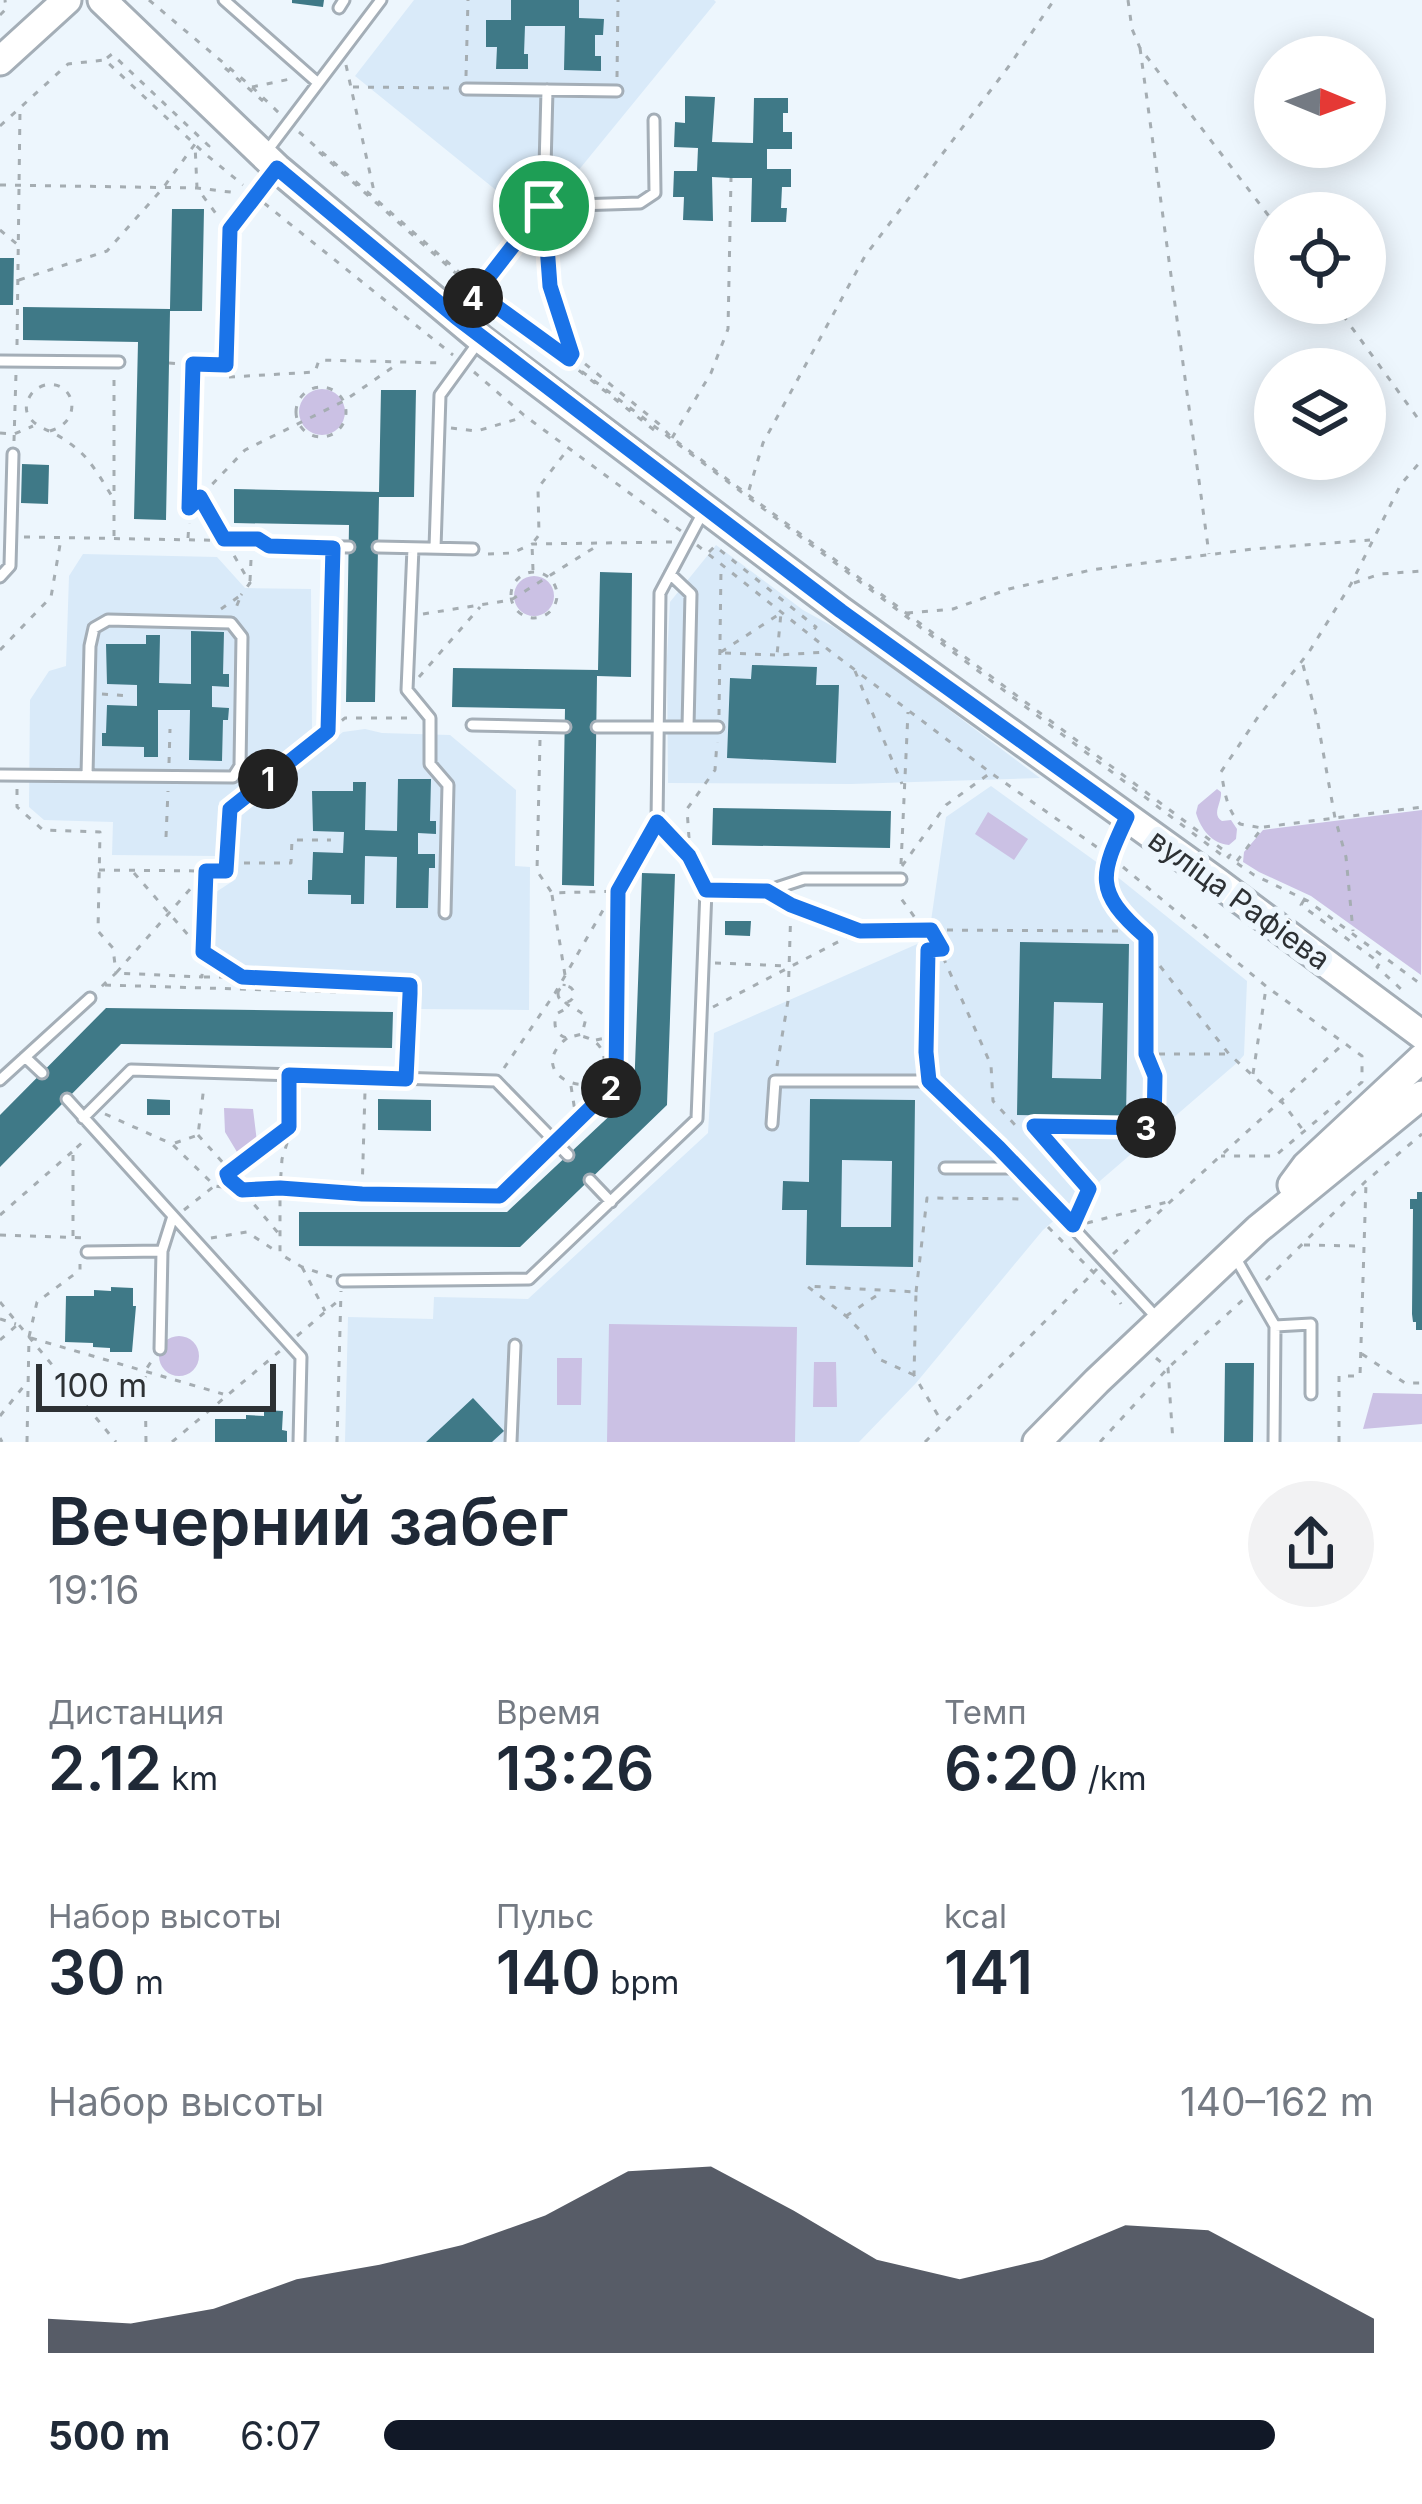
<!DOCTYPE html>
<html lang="ru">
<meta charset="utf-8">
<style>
body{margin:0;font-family:Inter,sans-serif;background:#f2f2f3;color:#1f2937;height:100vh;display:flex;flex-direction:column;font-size:45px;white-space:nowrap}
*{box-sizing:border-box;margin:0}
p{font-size:39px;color:#747a83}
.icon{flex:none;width:66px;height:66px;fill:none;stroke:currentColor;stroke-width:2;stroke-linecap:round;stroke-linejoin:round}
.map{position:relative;height:1442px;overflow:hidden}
.sheet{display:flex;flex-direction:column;background:#fff;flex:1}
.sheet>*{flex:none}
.needle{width:78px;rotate:91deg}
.buttons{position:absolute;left:1254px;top:36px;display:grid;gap:24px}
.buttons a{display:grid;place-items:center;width:132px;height:132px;border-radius:50%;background:#fff;box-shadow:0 6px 30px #0003;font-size:60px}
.scale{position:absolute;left:36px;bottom:30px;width:240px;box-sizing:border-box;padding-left:12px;border:6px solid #2d3134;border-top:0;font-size:33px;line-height:42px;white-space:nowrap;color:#2d3134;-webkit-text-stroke:9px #edf6fd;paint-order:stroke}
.pin{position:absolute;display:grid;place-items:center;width:102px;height:102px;color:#fff;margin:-51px;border:6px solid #fff;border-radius:50%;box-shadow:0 3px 12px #0007}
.km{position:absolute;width:60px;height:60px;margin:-30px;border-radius:50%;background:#222;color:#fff;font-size:33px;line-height:60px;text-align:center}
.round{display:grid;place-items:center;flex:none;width:126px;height:126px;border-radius:63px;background:#f2f2f3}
.headline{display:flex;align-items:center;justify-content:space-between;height:204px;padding:0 48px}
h1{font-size:66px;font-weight:600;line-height:90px}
.metrics{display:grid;grid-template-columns:repeat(3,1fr);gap:18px;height:204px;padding:12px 48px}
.metrics div{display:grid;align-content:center}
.metrics b{font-size:60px;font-weight:600}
.metrics small{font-size:33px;font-weight:400}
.metrics p{font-size:33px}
.chart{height:336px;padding:24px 48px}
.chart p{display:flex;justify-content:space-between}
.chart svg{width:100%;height:216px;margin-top:12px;fill:#111827;opacity:.7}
ul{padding:0 48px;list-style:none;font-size:39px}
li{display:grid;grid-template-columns:192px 144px 1fr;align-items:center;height:90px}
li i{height:30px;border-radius:15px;background:#111827}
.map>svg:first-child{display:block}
.built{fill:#d9eaf9}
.green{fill:#cbc1e4}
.building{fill:#3f7987;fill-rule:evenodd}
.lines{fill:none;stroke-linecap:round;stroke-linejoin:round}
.lane-casing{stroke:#a4aeb7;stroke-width:15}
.secondary-casing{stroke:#a4aeb7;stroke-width:33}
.path{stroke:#a5adb2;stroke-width:3;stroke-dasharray:6 9;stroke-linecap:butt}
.lane{stroke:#fff;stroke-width:9}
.secondary{stroke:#fff;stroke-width:27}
.route-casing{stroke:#fff;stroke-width:24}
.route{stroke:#1a73e8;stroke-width:15}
.labels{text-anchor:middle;stroke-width:12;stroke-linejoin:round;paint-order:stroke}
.street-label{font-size:30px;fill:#2d3134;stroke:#edf6fd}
</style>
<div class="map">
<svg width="1422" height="1442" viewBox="0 0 1422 1442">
<rect width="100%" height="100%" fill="#edf6fd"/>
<path class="built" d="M414 0H714L716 2 555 199H507L355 76Z
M716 545 803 610 832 626 884 661 1040 778 851 784 668 783 667 658 670 602Z
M83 554 217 557 245 588 311 589 312 729 219 802 216 856 112 855 113 822 44 820 29 807 30 700 49 671 66 666 69 576Z
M365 729 382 733 450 735 516 790 515 866 530 867 529 1010 421 1009V988L411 979 244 975 215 950 216 892 236 879 239 813 343 732Z
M991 786 1120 879 1247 981 1244 1055 1238 1062 1043 1230 916 1383 859 1442H345L348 1317 433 1319 434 1297 528 1299 708 1133 714 1033 931 938V921L946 817Z"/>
<path class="green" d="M299 412a23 23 0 1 1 46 0a23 23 0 1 1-46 0Z
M514 596a20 20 0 1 1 40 0a20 20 0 1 1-40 0Z
M1217 789 1221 792C1222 803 1211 814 1222 821L1231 820 1237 829 1236 839 1229 845C1211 843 1201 829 1196 813L1198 805Z
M1422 810 1421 975 1311 896 1259 872 1243 862 1244 852 1263 830Z
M988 812 1028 839 1014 860 975 834Z
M224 1108 253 1109 257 1142 237 1152 225 1132Z
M609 1324 797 1327 795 1442H607Z
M159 1356a20 20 0 1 1 40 0a20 20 0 1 1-40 0Z
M557 1358H582L581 1405H557Z
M814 1362H836L837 1407H813Z
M1373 1393 1422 1394V1424L1363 1429Z"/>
<path class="building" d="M292 0H324L323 7 292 3Z
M511 0H579V18L604 19 603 35H595V56H601V71L564 70 565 26H525L524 54H528V69H496L497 47H486V20H511Z
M685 96 715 97 712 142 753 143 754 98H788V113H783V132H792V149H767V169H791V187H782L781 208H787L786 222H751L752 178H731L712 177 713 221 683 220 684 197H673L674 171H697L698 148 674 147 675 122 685 123Z
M172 209H204L202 311H170L166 520 134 519 138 342 23 340V307L170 309Z
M0 258H14L13 305H0Z
M381 390H416L414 497H379L375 702H346L349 525 234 523V489L379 492Z
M22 464 49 465 48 504 21 503Z
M600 572 632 573 631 677 597 676 594 886 562 885 565 709 452 707 453 668 598 670Z
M191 631 224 632 223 674H229V687L212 686V707L229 708 228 720H223L222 761 189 760 190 710H158V757H144V747L102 746V733H106L107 705 137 706V685L107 684 106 644H146V635H160L159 683 191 684Z
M752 665 817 667 816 685H839L836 763 727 758 730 678 751 679Z
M398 779H431L430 821H436V834L418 833V854H435V868H429L428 908H396L397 857 365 856 364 904H351V895L308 894V880H312L313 852 343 853 344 832 313 831 312 791H353V782H366L365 830 397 831Z
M713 808 891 811 890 848 712 845Z
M642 873 675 874 667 1105 520 1247 299 1246V1212H507L634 1093Z
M725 921H751L750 936 725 935Z
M1020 942 1129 944 1126 1117 1017 1115ZM1054 1002 1103 1003 1101 1079 1052 1078Z
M106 1008 393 1012 392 1048 121 1044 0 1167V1115Z
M147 1099 170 1100V1115H147Z
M378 1099 431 1100V1131L378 1130Z
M810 1099 915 1100 913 1267 806 1265 807 1210H782L783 1181 809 1182ZM842 1160 892 1161 891 1227H841Z
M1417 1192H1422V1330H1416V1322H1413L1412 1314 1413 1209H1410V1199H1417Z
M111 1287 133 1288V1306H136L132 1352H110V1348L93 1347V1343L65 1342 66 1296H94V1290L111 1291Z
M1225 1363H1254L1253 1442H1224Z
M473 1398 504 1431 492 1442H426Z
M264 1410 283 1411 282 1430 287 1431V1442H215V1419H246V1415L264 1416Z"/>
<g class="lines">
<defs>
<path id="lane" d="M224 0 318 83
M339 8 344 0
M466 89 617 91
M267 151 381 0
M544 206 640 203 655 193 654 120
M460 314 544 206 547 90
M0 361 119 362
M189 508 193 364 226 365 230 229 273 172
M269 546 349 547
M378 547 473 549
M413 548 407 690 430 718V764L448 785 445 913
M435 548 440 395 477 344
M670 574 691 594 688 727
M0 577 10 566 13 454
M472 725 565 727
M597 727H718
M0 775 233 777 240 766 242 637 231 623 108 620 94 628 90 646 87 775
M1125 821C1100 877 1095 895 1146 937V1054
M706 890 767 891 804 879H901
M25 1057 42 1073
M0 1080 90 998
M67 1099 301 1357 299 1442
M83 1118 131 1070 496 1081 568 1155
M772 1124 775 1081H929L999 1148 1158 1319
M945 1168H1018
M590 1180 611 1202
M87 1252 162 1251
M1235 1257 1275 1326 1274 1442
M343 1281 529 1279 697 1119 706 890 689 856 657 822 660 593 702 514
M1275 1326 1311 1324V1394
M160 1349 162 1251 173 1216
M511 1442 515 1345"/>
<path id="secondary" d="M102 0 277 168 481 339 841 611 1217 882 1422 1035
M0 61 67 0
M1292 1185 1306 1166 1422 1058
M1037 1442 1097 1381 1258 1229 1422 1095"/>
</defs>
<use href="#lane" class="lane-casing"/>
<use href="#secondary" class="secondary-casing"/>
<path class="path" d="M149 0 252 87 279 113
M1128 0 1132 29 1140 48 1275 224
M0 15 6 9 5 0
M1140 48 1209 554
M107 58 112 54 209 146 204 150
M346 65 375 196
M225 68 263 101
M466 76 468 0
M617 77 618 0
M252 87 295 78
M353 87 451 88
M0 126 68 64 105 60 203 152 243 185
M299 132 468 280
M319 152 469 285
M0 185 197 188 238 193
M264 203 453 355
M546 228 550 286 572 352
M0 230 18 245
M19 280 107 251 163 188 195 144 197 188 220 219
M489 298 570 357 573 354 659 424 672 438 1230 855 1228 857 1254 875 1308 901 1422 985
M486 299 1227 859 1228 857
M1334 303 1422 424
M17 345 20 109
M567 361 654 430 657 425
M169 363 181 364
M474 372 525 416 681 531
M229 377 315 372 319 360 444 363
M296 412a25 25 0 1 1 50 0a25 25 0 1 1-50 0Z
M451 428 477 431 524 417
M50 431C85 421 74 379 45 385 38 387 33 391 30 396 19 415 35 425 49 431 61 436 79 449 87 459 97 471 105 485 113 498
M0 433 14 434 33 426
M672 438 711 373 728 329 731 178
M14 441 16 373
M749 490 763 443 865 256 1009 66 1054 0
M202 495 245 450 344 401 396 365
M204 504 250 583 241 595
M114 536V378
M24 537 260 541
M188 538 189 523
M697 545 830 651 991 773 1101 850
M709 552 715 546 816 627 811 634
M488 554 512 553 532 544 674 542
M533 570 532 544 539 535 538 488 568 449
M511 595a23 23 0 1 1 46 0a23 23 0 1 1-46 0Z
M250 581 252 539
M1354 583 1380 574 1422 571
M221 609 241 595 234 613
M907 613 953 609 1009 589 1091 570 1253 549 1370 540
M423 614 511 600 600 544
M0 650 51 597 61 539
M721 652 781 613 777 655 828 652
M725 653 775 655
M1303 665 1317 718 1335 818 1346 857 1353 931
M855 671 902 784
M419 677 480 607
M102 694 130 696
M719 715 721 568
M328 729 332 559
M540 740 537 871 552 893 618 891 651 833
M169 763 170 729
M17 789V807L43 830 100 832 98 931 113 948 116 973 100 988
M1264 827 1422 807
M166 837 168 791
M689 838 687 809 715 770 717 742
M1237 861 1262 828 1240 824C1226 808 1225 792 1221 772L1258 717 1309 652 1351 584 1401 484 1422 460
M229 863H291L292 840H331
M901 864 908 712
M902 866 946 805 989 774
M1123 867 1267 987 1362 1056V1082L1275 1156H1221
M99 870 206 871 202 977 116 973 206 871H226L230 809 345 718H411
M134 873 203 952 242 977 410 985 407 1064
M552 895 565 975 564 986
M782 899 860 931 924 930 900 897V892
M1304 900 1301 905 1380 963 1377 967 1402 990 1403 994
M931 930 991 1065 993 1101 1016 1126 1154 1128 1155 1076 1152 1068
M932 930 1120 931
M715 963 789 966
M1160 966 1229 1054 1282 1102 1303 1130
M204 977H236
M105 985 407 994
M558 994a8 8 0 1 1 16 0a8 8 0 1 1-16 0Z
M565 1002C571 1009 580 1009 586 1018L582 1034 567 1038C555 1035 552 1023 558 1013L569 1007
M713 1007 859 931
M567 1038C518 1077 609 1109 604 1058 602 1042 589 1037 576 1035
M596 1040 616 1036
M1159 1054H1229
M777 1066 788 1001 791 905 795 897
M928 1067 927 950 939 949
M504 1068 555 993 613 893
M1253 1074 1266 988
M571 1086 576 1118
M105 1114 172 1144 215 1186 242 1190 279 1234
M1036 1127 1089 1189 1077 1216
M566 1132 616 1083 618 891
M198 1135 225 1165 229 1179 242 1190 280 1188 282 1159 289 1137V1088
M175 1143 198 1135 204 1086
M364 1194 500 1196 547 1151
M184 1210 289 1127
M0 1215 72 1152
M1087 1223 1171 1201
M1048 1227 1115 1294 1121 1304
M0 1235 88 1238
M73 1236V1151L87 1138
M211 1238 247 1232 279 1253
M1304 1245 1360 1246
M1113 1254 1341 1046
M302 1267 325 1311
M332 1277 302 1267 280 1254V1188L362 1194 365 1091
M1266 1280 1366 1181 1422 1134
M916 1292 927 1198 1027 1199
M0 1302 116 1442
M846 1316 882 1292
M0 1319 16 1324
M297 1336 339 1300
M31 1338 223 1394
M0 1340 17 1325
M1362 1354 1405 1383H1422
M1156 1358 1168 1368 1173 1442
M914 1375 879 1359 865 1335 846 1316 807 1286 916 1292 914 1375 942 1422
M0 1416 27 1382
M0 1438 2 1442
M27 1442 29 1337 37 1302 80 1270V1264
M146 1442 145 1371 151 1362
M172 1442 281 1350
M337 1442 341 1291
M925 1442 1097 1269
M1100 1442 1168 1368 1245 1298
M1339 1442V1376H1360L1366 1183"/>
<use href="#lane" class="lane"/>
<use href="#secondary" class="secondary"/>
</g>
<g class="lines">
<defs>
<path id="route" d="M544 206 457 318 277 168 230 229 226 365 193 364 189 508 200 497 224 539H258L269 546 333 548 328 731 230 809 226 871H206L203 952 242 977 410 985V994L406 1079 289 1075V1127L227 1174 229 1179 242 1190 280 1188 362 1194 500 1196 616 1083 618 891 657 822 689 856 706 890 767 891 791 905 860 931 931 930 942 949 928 950 926 1052 929 1081 999 1148 1073 1225 1089 1189 1034 1126 1154 1128 1155 1076 1146 1054V937C1093 891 1100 875 1127 817L841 611 457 318 478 293 569 359 572 354 550 286 544 206"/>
</defs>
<use href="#route" class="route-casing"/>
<use href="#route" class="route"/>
</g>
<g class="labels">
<g class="street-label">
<text transform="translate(1239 900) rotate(36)" y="10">вуліца Рафіева</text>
</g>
</g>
</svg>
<div class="buttons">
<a><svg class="needle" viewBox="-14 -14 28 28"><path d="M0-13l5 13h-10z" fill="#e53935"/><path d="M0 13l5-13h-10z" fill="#747a83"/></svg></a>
<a><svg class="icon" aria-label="locate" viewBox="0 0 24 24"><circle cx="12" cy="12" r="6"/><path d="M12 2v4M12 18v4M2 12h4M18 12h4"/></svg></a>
<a><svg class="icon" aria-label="layers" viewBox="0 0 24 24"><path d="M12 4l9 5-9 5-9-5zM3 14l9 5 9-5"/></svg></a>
</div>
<div class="scale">100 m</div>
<div class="pin" style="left:544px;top:206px;background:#1e9e55"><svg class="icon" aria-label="arrive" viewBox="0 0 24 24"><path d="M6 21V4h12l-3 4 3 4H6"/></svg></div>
<b class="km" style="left:268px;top:779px">1</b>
<b class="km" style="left:611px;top:1088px">2</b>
<b class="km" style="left:1146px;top:1128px">3</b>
<b class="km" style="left:473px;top:298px">4</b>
</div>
<section class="sheet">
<div class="headline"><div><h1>Вечерний забег</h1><p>19:16</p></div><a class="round"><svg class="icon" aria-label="share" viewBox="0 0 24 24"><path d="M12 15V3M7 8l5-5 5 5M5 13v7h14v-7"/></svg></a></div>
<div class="metrics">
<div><p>Дистанция</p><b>2.12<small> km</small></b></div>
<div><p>Время</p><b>13:26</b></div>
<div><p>Темп</p><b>6:20<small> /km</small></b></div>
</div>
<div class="metrics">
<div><p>Набор высоты</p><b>30<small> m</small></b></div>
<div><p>Пульс</p><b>140<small> bpm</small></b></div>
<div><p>kcal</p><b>141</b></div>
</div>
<div class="chart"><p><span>Набор высоты</span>140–162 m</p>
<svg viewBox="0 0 160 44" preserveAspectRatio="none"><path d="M0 44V37L10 38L20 35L30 29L40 26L50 22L60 16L70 7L80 6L90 15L100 25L110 29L120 25L130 18L140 19L150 28L160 37V44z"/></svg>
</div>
<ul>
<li><b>500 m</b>6:07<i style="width:90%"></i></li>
</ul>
</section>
